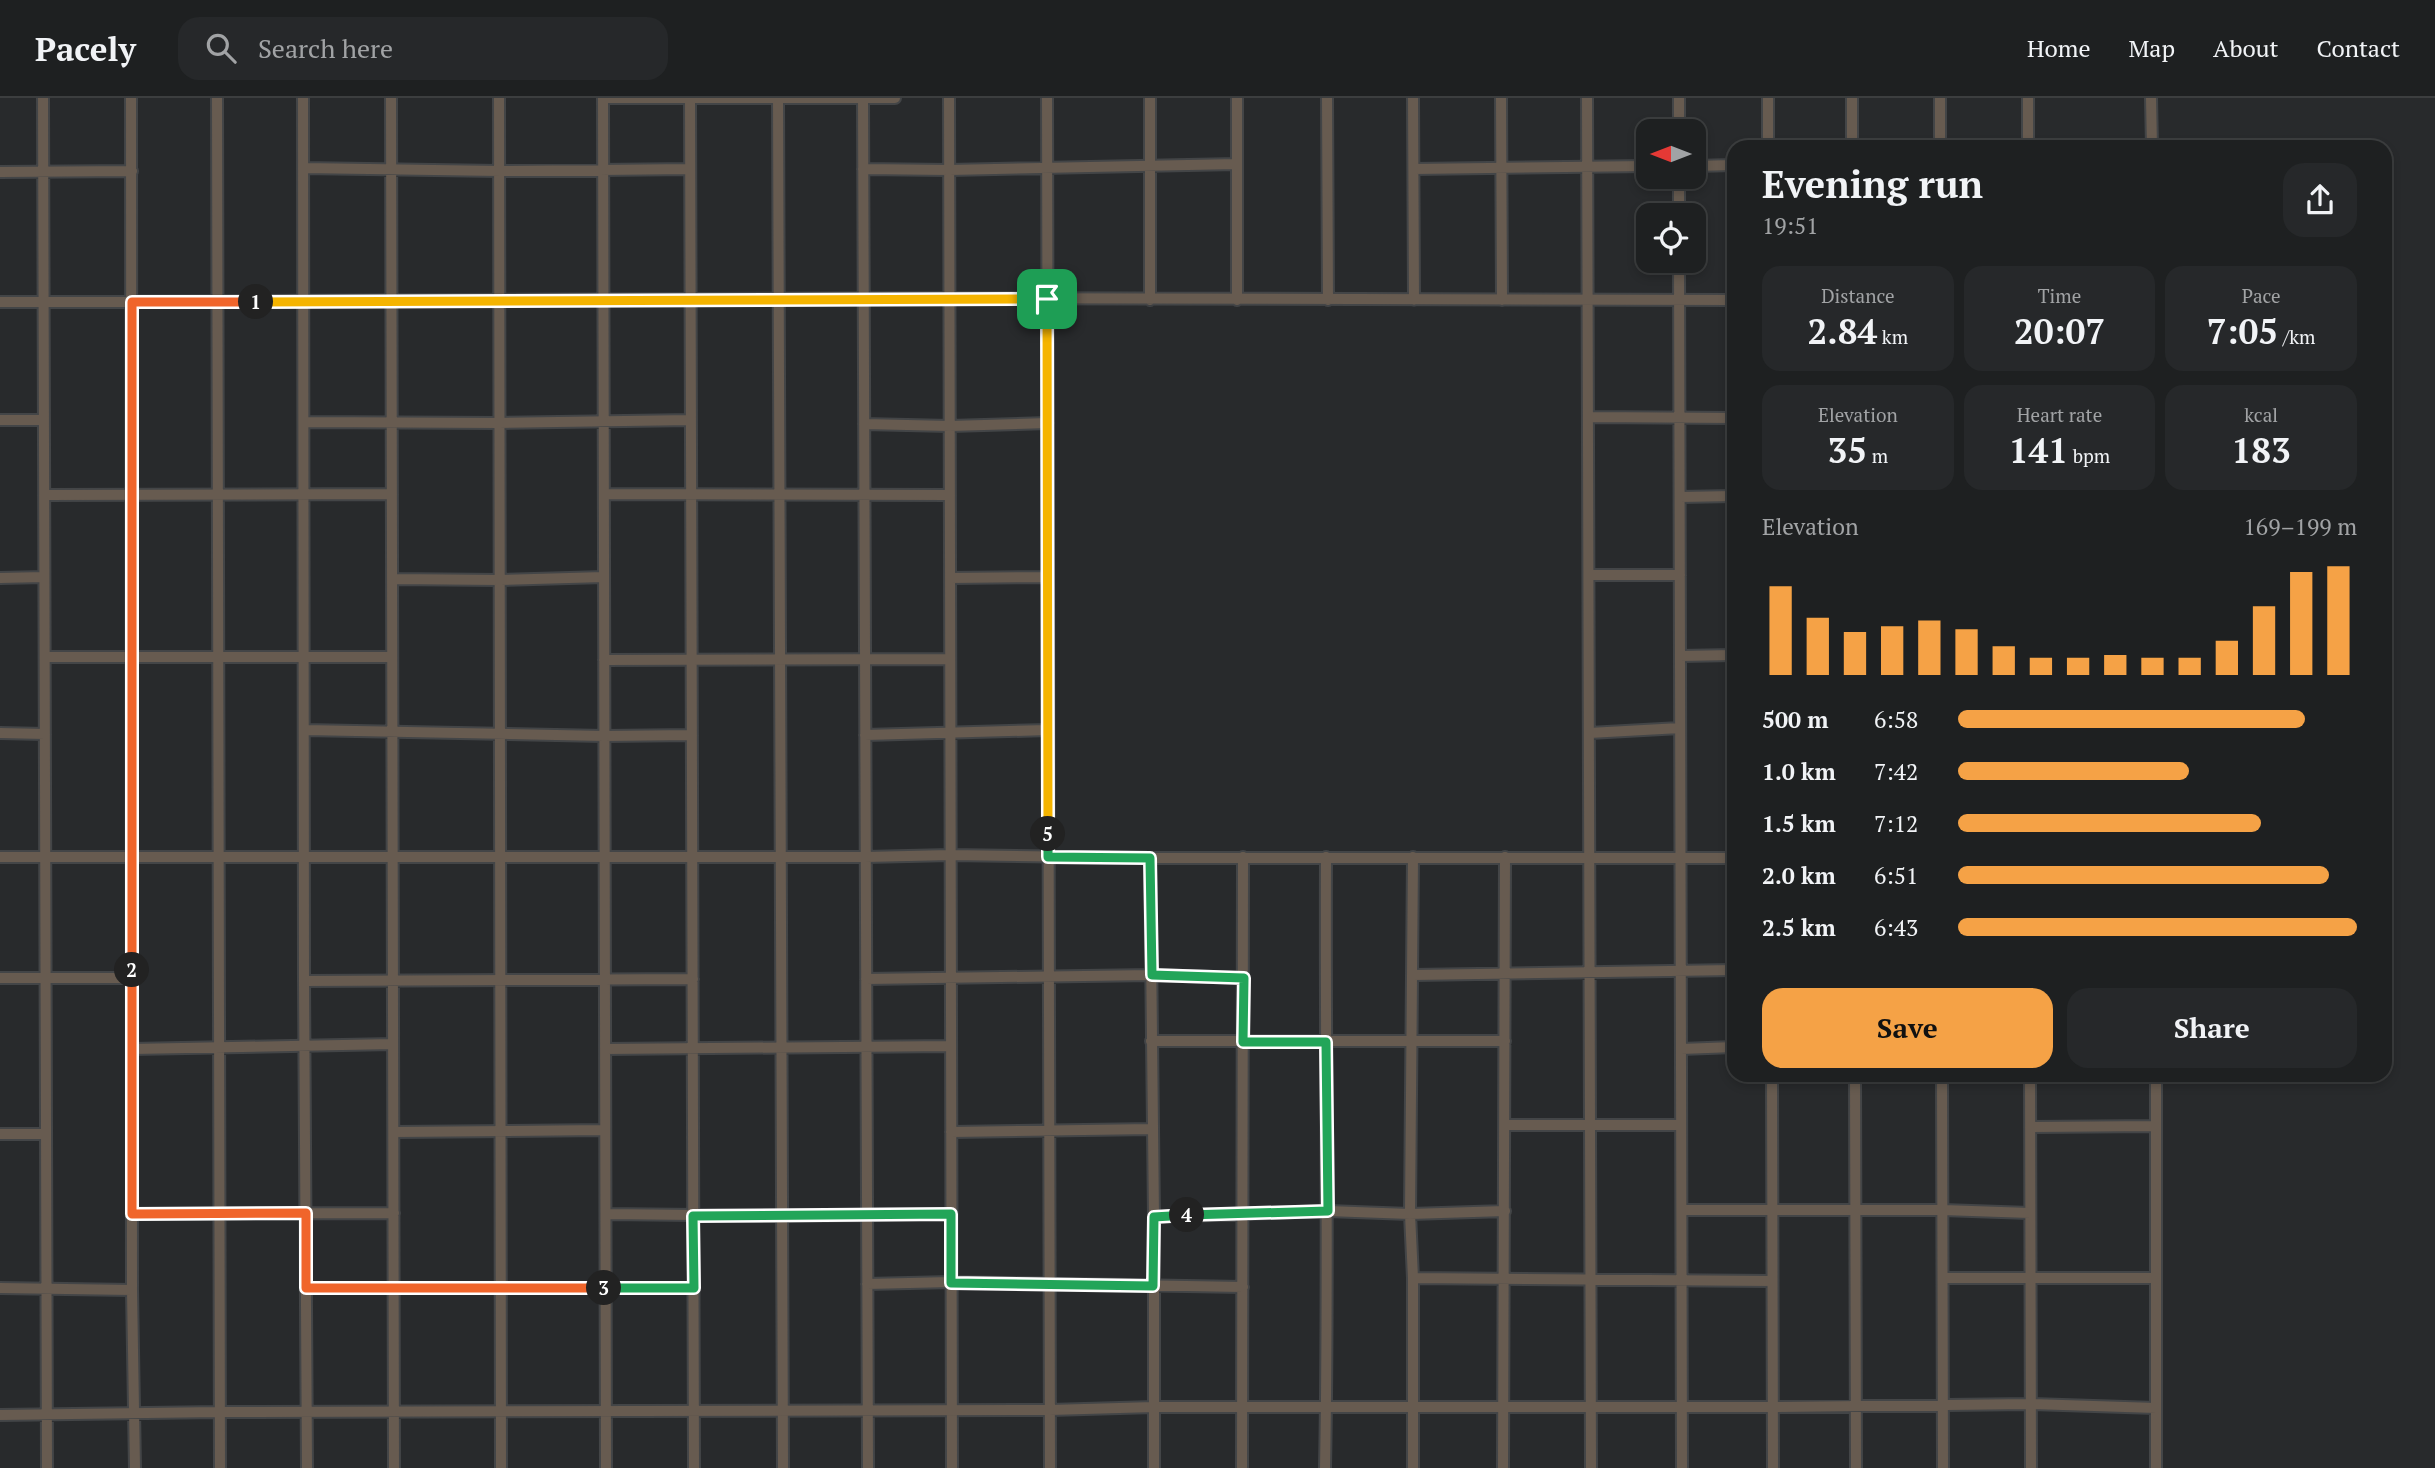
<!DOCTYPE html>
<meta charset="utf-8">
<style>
body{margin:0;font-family:"PT Serif",serif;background:#26282a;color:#f1f3f6;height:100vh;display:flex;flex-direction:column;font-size:26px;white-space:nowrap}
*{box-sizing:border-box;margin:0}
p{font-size:23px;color:#a1a3a5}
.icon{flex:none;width:38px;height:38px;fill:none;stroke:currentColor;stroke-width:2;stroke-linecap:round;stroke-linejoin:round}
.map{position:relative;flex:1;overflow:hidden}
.panel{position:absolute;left:1727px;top:42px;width:665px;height:942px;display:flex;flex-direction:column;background:#1e2021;border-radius:21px;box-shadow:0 4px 10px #0003,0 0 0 2px #3c3e3f}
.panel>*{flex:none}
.needle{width:46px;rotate:270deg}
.tools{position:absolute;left:1636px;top:21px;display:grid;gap:14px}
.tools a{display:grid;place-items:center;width:70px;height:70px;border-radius:14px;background:#1e2021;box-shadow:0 4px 10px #0003,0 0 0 2px #3c3e3f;font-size:35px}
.pin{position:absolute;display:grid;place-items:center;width:60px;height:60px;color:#fff;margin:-30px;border-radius:14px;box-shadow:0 4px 10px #0006}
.km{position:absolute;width:35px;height:35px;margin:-18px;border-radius:50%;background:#222;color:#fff;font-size:19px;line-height:35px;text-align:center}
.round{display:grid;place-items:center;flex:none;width:74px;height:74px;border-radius:21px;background:#26282a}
.headline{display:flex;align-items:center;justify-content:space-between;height:119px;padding:0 35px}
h1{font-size:38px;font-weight:700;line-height:52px}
.figures{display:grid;grid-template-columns:repeat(3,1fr);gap:10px;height:119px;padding:7px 35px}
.figures div{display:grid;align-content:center;border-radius:18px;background:#26282a;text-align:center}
.figures b{font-size:35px;font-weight:700}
.figures small{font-size:19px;font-weight:400}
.figures p{font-size:19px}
.chart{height:196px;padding:14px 35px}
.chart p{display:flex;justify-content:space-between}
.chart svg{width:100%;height:126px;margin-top:7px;stroke:#f5a246;stroke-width:6}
.primary-button{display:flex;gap:14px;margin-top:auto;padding:14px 35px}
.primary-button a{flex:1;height:80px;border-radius:21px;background:#f5a246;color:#111;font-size:28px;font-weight:700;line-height:80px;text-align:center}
.primary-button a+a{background:#26282a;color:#f1f3f6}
ul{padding:0 35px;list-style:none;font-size:23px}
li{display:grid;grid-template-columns:112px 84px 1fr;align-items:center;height:52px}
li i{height:18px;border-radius:9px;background:#f5a246}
header{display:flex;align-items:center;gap:42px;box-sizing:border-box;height:98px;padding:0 35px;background:#1e2021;border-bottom:2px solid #3c3e3f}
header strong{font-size:33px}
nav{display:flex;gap:38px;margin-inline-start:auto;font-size:24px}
.search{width:490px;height:63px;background:#26282a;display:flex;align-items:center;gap:18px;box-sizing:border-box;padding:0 24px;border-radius:21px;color:#a1a3a5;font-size:26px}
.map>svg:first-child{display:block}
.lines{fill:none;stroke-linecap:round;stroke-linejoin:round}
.minor-casing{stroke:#434547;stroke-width:14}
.minor{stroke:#675b50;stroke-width:10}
.split-1-casing{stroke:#fff;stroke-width:14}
.split-2-casing{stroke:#fff;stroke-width:14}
.split-3-casing{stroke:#fff;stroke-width:14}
.split-4-casing{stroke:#fff;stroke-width:14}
.split-5-casing{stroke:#fff;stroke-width:14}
.split-6-casing{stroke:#fff;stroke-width:14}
.split-1{stroke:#f5b400;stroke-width:9}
.split-2{stroke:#f0652b;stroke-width:9}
.split-3{stroke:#f0652b;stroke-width:9}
.split-4{stroke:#22a559;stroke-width:9}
.split-5{stroke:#22a559;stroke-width:9}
.split-6{stroke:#f5b400;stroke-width:9}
</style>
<header>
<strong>Pacely</strong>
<div class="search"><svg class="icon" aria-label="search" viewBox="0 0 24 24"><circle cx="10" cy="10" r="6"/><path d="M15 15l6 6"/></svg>Search here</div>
<nav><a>Home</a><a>Map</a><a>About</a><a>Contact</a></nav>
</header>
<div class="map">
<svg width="2435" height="1370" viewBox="0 0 2435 1370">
<rect width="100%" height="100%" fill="#282a2c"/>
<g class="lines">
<defs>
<path id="minor" d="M43 0 47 1370
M131 0 132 1192 135 1370
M217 0 220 1370
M303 0 304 883 307 1370
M391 0 394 1370
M499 0 501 1370
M603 0 606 1370
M603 0H895
M690 0 694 1370
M778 0 783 1370
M863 0 868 1370
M949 0 952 1370
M1047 0 1050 1370
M1150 0V202
M1327 0 1328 202
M1413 0 1414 202
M1501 0 1502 202
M1587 0 1591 1370
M1679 0V33
M1768 0V49
M1852 0V49
M1940 0V49
M2028 0V49
M2151 0 2152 49
M1694 68 1734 67
M303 70 499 73 690 71
M863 71 949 72 1237 66
M1414 71 1648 68
M0 74 132 73
M1679 79V117
M1679 163 1682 1370
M1237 202V0
M0 204 949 200 1734 202
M1588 319 1734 320
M0 322H44
M304 324 500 325 691 322
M864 326 950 328 1048 325
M604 396 950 397
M44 397 392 396
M1680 399 1734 398
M1589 477H1680
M0 480 44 479
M950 480 1048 479
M392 481 500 482 604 479
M1680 558 1734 557
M45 559H392
M604 562 950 561
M305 632 604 638 692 637
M0 635 45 636
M1589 635 1680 630
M865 637 1048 632
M0 759H866L950 757 1150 760H1734
M1413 759 1410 1116 1413 1180V1370
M1150 760 1154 1119V1370
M1413 877 1734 872
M0 880H132
M866 881 1152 877 1244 880
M304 883 693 881
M1151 943H1505
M132 951 393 946
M605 951 951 948
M1681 951 1734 949
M1772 976 1773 1370
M1855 976 1856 1370
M1942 976 1943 1370
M2030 976 2031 1370
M1505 1027H1681
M2030 1029 2156 1028
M394 1034 605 1032
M951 1034 1152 1031
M0 1036H45
M1682 1112H1943L2030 1115
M132 1116 394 1115
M606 1116 782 1118 951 1116
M1154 1119 1328 1113 1410 1116 1505 1113
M1413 1180 1772 1183
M1943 1180H2155
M867 1186 951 1184 1243 1189
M0 1190 132 1192
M306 1190H693
M0 1317 219 1314 1050 1312 1154 1309H1773L2030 1306 2156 1310
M1242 1370 1243 759
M1325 1370C1329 1166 1325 963 1326 759
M1503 1370 1505 759
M2156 1370V976"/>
</defs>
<use href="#minor" class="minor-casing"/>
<use href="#minor" class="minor"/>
</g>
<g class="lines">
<defs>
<path id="split-1" d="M256 204 1047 201"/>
<path id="split-2" d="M132 872V204H256"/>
<path id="split-3" d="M132 872V1116L306 1115V1190H604"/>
<path id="split-4" d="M604 1190H694L693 1118 951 1116V1185L1153 1188 1154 1119 1187 1117"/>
<path id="split-5" d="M1048 736V759L1150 760 1152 877 1244 880 1243 944H1326L1328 1113 1187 1117"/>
<path id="split-6" d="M1047 201 1048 736"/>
</defs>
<use href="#split-1" class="split-1-casing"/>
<use href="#split-2" class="split-2-casing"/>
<use href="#split-3" class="split-3-casing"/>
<use href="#split-4" class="split-4-casing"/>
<use href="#split-5" class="split-5-casing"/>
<use href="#split-6" class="split-6-casing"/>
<use href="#split-1" class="split-1"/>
<use href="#split-2" class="split-2"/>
<use href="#split-3" class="split-3"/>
<use href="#split-4" class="split-4"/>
<use href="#split-5" class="split-5"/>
<use href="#split-6" class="split-6"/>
</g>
</svg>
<div class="tools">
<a><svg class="needle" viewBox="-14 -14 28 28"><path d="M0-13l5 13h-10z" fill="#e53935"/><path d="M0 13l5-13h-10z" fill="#a1a3a5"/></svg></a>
<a><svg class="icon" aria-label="locate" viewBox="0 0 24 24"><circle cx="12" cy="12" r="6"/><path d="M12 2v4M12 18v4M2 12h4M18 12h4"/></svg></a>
</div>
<div class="pin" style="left:1047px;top:201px;background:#1e9e55"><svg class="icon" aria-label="arrive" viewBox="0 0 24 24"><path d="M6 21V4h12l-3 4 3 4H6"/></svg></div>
<b class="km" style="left:256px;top:204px">1</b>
<b class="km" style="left:132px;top:872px">2</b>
<b class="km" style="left:604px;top:1190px">3</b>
<b class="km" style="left:1187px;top:1117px">4</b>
<b class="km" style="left:1048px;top:736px">5</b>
<section class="panel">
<div class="headline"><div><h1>Evening run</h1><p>19:51</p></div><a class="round"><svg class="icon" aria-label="share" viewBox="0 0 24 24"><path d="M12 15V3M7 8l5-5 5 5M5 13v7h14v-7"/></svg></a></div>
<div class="figures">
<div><p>Distance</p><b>2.84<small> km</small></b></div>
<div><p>Time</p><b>20:07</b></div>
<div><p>Pace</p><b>7:05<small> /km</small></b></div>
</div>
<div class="figures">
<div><p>Elevation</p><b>35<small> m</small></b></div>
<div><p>Heart rate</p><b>141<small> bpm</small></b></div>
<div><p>kcal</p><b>183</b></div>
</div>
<div class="chart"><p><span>Elevation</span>169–199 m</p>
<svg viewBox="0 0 160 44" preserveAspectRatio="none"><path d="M5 44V13M15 44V24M25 44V29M35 44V27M45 44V25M55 44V28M65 44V34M75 44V38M85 44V38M95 44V37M105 44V38M115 44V38M125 44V32M135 44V20M145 44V8M155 44V6"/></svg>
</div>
<ul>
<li><b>500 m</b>6:58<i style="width:87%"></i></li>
<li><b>1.0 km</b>7:42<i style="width:58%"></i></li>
<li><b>1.5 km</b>7:12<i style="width:76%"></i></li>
<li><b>2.0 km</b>6:51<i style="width:93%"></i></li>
<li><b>2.5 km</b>6:43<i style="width:100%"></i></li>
</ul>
<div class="primary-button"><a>Save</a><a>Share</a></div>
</section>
</div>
